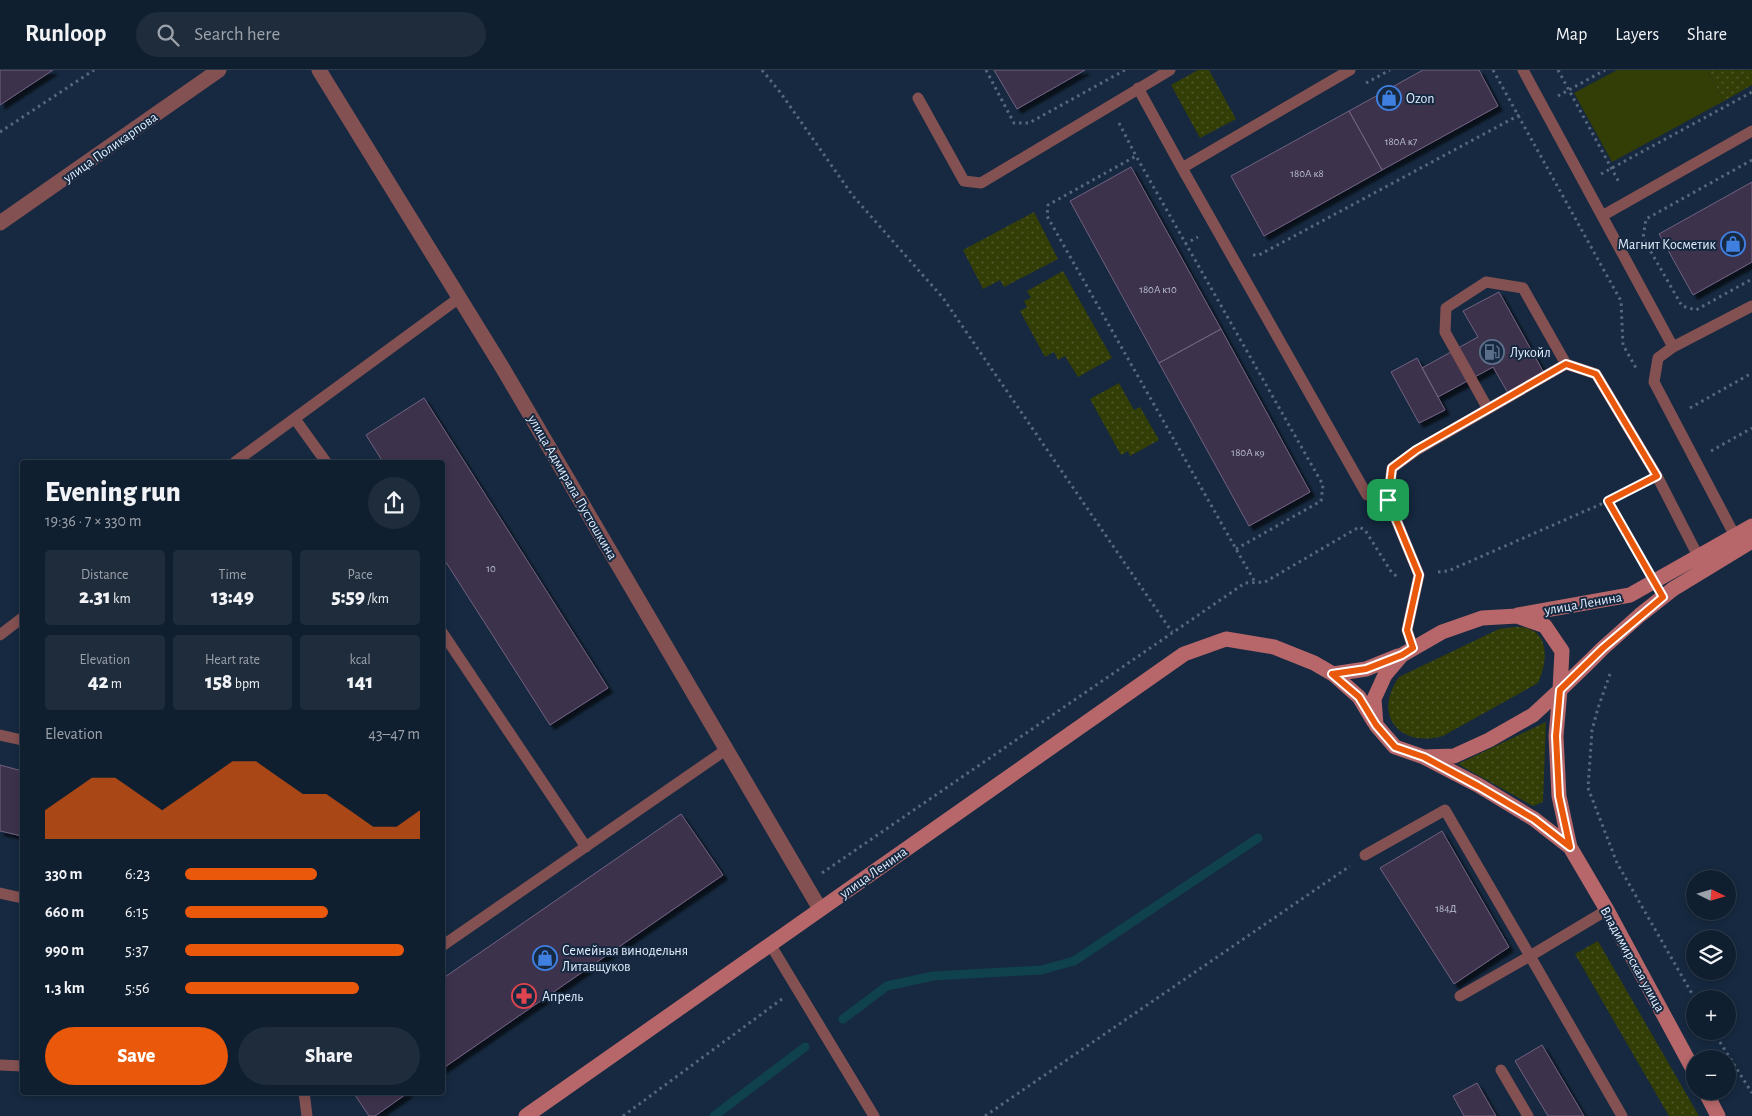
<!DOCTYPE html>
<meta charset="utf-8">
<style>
body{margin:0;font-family:"Alegreya Sans",sans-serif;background:#1e2c3c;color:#f1f3f6;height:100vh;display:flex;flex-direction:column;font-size:19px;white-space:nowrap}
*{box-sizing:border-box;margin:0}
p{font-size:16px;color:#9ca2ab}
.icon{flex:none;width:28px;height:28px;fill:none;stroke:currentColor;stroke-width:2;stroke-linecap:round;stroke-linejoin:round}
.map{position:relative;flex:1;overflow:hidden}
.sheet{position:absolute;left:20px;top:390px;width:425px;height:635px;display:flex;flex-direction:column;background:#101f30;border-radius:5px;box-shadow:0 2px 8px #0003,0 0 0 1px #303d4c}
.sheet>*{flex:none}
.needle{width:32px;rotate:95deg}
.buttons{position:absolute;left:1686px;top:800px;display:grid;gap:10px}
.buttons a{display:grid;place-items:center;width:50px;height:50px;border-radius:50%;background:#101f30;box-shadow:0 2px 8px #0003,0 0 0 1px #303d4c;font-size:25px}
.pin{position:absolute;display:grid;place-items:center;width:42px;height:42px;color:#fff;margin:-21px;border-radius:10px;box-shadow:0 2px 8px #0006}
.round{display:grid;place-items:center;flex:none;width:52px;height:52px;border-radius:26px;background:#1e2c3c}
.head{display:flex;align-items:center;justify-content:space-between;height:85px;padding:0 25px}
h1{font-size:28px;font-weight:800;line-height:38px}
.metrics{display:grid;grid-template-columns:repeat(3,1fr);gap:8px;height:85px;padding:5px 25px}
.metrics div{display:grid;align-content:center;border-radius:5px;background:#1e2c3c;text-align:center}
.metrics b{font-size:21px;font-weight:800}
.metrics small{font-size:14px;font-weight:400}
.metrics p{font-size:14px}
.chart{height:140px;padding:10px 25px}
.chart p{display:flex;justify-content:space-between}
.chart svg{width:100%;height:90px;margin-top:5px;fill:#ea580c;opacity:.7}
.button{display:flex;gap:10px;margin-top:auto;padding:10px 25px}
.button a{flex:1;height:58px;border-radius:30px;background:#ea580c;color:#fff;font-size:20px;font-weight:800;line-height:58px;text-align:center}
.button a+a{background:#1e2c3c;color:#f1f3f6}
ul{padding:0 25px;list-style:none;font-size:16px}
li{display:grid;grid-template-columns:80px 60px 1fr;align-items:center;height:38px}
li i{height:12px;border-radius:6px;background:#ea580c}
header{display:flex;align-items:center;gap:30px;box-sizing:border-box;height:70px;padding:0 25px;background:#101f30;border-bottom:1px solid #303d4c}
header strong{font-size:24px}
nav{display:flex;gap:28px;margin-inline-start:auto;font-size:18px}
.search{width:350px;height:45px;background:#1e2c3c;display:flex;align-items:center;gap:12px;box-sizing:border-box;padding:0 18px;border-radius:28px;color:#9ca2ab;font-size:19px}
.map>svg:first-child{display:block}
.grass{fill:url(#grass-dots)}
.pitch{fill:#333d06}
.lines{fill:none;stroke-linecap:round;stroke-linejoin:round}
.stream{stroke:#0f424d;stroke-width:9}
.building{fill:#3e314c;stroke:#706281;filter:url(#shadow)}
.path{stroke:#57687d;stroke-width:3;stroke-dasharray:2.5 4;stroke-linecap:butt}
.lane{stroke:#845152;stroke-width:11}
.street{stroke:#845152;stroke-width:15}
.secondary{stroke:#b76769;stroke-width:15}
.route-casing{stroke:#fff;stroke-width:10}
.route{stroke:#ea580c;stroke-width:6}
.labels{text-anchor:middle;stroke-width:4;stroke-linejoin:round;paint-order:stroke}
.number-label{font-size:11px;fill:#bac0d2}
.poi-label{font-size:14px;fill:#e3efff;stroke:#162940;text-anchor:start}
.street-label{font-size:14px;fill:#e3efff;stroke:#162940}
</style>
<header>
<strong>Runloop</strong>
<div class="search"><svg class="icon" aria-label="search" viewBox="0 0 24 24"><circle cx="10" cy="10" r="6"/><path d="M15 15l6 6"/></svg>Search here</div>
<nav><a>Map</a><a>Layers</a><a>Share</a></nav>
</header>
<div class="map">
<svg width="1752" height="1046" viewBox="0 0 1752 1046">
<defs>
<pattern id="grass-dots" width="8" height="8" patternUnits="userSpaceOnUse" patternTransform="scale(1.25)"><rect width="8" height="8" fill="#333d06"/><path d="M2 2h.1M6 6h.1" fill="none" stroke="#50592b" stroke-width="1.8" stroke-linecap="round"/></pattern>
<filter id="shadow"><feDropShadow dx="4.5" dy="4.5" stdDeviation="1" flood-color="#0009"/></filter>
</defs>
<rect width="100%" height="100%" fill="#162940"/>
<path class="grass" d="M1198 0H1209L1236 49 1200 68 1171 15Z
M1707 0H1752V15L1724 31Z
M1034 142 1058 189 1004 217 1000 210 983 219 963 180Z
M1063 201 1112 288 1078 307 1065 286 1058 290 1054 282 1045 287 1020 241 1027 237 1024 231 1031 228 1027 221Z
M1119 313 1134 340 1140 337 1159 370 1130 386 1128 381 1121 385 1090 329Z
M1515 557C1550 556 1549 589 1538 613L1443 666C1400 678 1372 646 1399 607L1499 559Z
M1546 652 1543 732 1533 736 1458 694Z
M1598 871 1699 1046H1669L1575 884Z"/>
<path class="pitch" d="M1617 0H1707L1724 31 1612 92 1574 23Z"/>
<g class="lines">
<path class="stream" d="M843 949 887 916 933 906 1041 900 1074 891 1258 768
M714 1046 805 977"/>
</g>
<path class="building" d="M0 0H53L0 35Z
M994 0H1085L1017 39Z
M1423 0H1479L1498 36 1382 100 1349 41Z
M1349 41 1382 100 1264 166 1231 106Z
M1131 97 1221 259 1159 293 1070 131Z
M1752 112V192L1693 225 1659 164Z
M1499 222 1544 303 1508 323 1493 297 1438 327 1422 298 1478 267 1463 241Z
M1221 259 1310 422 1249 456 1159 293Z
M1417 288 1445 340 1419 353 1391 302Z
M424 328 608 618 550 655 442 486V392H383L366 365Z
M0 695 22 701V766L0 761Z
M681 744 723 805 442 999V909Z
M1442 761 1509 877 1454 914 1380 798Z
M1542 975 1584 1046H1548L1515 991Z
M1477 1013 1496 1046H1464L1453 1026Z
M353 1022H409L375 1046H369Z"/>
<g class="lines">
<path class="path" d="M762 0 780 22 853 126 943 228 1172 562
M986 0 1014 53H1029L1125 0
M1493 0 1621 231 1623 275 1636 298
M1558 0 1620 114
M1366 13 1390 0
M1558 26 1605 0
M1119 53 1136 86
M0 62 94 0
M1752 90 1646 149 1643 168 1682 236 1696 240 1752 209
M1601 104 1752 22
M1185 174 1198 167
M1253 185H1259L1523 43
M1690 338 1752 303
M1711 381 1752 358
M1640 415 1608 431 1643 492
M1236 479 1321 431 1323 415 1136 86 1048 135 1047 146 1236 479 1255 512
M1438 502 1448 501 1608 431
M1610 604 1598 638 1592 660 1588 718 1617 793 1695 929
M822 803 1245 513 1265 512 1359 457 1365 460 1392 503 1398 507
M1713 961 1752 1023
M623 1046 782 929
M985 1046 1350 796"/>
<path class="lane" d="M1523 0 1673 277 1658 288 1654 312 1735 466
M1138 18 1182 98 1350 0
M918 28 964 111 981 113 1170 0
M1182 98 1367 425 1388 430
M1602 146 1752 61
M1673 277 1752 236
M1488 339 1445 262 1446 238 1486 212 1523 218 1566 294
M295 349 326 392
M235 392 459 228
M442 562 586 777
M0 565 22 548
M1413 578 1407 560 1419 505 1388 430 1392 398 1417 380 1566 294 1596 304 1657 406 1698 486
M0 665 22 670
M1365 785 1445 740 1530 886 1460 926
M0 823 22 828
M1607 840 1530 886 1622 1046
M770 874 874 1046
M442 876 727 679
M0 995 22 996
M1501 1000 1528 1046
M304 1022 307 1046"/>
<path class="street" d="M319 0 502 297 820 839
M0 153 219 0"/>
<path class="secondary" d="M1518 545 1630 525 1752 456
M1333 604 1366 599 1398 586
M1424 687 1478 715 1534 749 1570 777
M1695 1003 1607 840 1570 777 1559 726 1556 666 1560 620 1562 581 1545 556 1517 546 1482 548 1442 562 1402 585 1385 605 1374 629 1376 655 1395 677 1424 687 1454 686 1489 670 1533 645 1560 620 1591 590 1603 578 1640 545 1673 519 1752 471
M1705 1021 1718 1046
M526 1046 1184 584 1226 569 1274 577 1314 593 1333 604 1359 627 1374 652"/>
</g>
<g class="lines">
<defs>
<path id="route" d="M1566 294 1596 304 1657 406 1608 431 1663 527 1603 578 1560 620 1556 666 1559 726 1570 777 1534 749 1478 716 1424 687 1395 677 1376 655 1359 627 1332 604 1366 599 1402 585 1413 578 1407 560 1419 505 1388 430 1392 398 1416 380Z"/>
</defs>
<use href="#route" class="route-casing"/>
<use href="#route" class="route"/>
</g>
<defs>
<symbol id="shop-ring" viewBox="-11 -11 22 22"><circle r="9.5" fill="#162940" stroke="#3f7fe0" stroke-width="1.5"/><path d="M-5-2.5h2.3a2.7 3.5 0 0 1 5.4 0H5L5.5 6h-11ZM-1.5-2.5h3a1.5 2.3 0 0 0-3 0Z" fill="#3f7fe0"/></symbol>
<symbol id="fuel-ring" viewBox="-11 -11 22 22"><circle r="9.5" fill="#162940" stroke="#5c6f8a" stroke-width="1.5"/><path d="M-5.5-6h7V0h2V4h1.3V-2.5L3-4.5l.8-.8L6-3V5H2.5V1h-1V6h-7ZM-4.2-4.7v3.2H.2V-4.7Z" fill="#5c6f8a"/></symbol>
<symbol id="pharmacy-ring" viewBox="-11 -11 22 22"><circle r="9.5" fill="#162940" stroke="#e0444e" stroke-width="1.5"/><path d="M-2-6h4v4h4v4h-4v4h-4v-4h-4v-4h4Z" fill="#e0444e"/></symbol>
</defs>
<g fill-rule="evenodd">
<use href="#shop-ring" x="1375" y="14" width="28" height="28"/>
<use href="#shop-ring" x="1719" y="160" width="28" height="28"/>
<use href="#fuel-ring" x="1478" y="268" width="28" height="28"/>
<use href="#shop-ring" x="531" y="874" width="28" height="28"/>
<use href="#pharmacy-ring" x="510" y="912" width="28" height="28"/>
</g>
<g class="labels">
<g class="number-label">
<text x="1401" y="75">180А к7</text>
<text x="1307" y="107">180А к8</text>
<text x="1158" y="223">180А к10</text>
<text x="1248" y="386">180А к9</text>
<text x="491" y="502">10</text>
<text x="1446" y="842">184Д</text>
</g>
<g class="poi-label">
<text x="1406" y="33">Ozon</text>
<text x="1716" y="179" text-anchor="end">Магнит Косметик</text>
<text x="1510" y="287">Лукойл</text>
<text x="562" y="885">Семейная винодельня<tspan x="562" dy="16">Литавщуков</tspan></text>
<text x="542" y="931">Апрель</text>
</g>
<g class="street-label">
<text transform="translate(110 77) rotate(-35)" y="5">улица Поликарпова</text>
<text transform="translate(573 417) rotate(60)" y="5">улица Адмирала Пустошкина</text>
<text transform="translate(1583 533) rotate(-10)" y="5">улица Ленина</text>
<text transform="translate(873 802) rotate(-35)" y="5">улица Ленина</text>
<text transform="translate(1633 889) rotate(61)" y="5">Владимирская улица</text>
</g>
</g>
</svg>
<div class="buttons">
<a><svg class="needle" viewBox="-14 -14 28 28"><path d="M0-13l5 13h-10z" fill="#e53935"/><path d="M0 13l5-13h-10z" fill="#9ca2ab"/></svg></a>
<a><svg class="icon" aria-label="layers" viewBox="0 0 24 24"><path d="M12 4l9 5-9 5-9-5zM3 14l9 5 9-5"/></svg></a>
<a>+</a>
<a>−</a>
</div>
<div class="pin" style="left:1388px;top:430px;background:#1e9e55"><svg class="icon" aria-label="arrive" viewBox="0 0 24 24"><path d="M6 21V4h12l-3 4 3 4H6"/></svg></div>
<section class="sheet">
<div class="head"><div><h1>Evening run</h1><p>19:36 · 7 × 330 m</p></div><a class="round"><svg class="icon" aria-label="share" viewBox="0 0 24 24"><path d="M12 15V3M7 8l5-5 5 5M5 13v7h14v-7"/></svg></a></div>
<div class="metrics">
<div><p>Distance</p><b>2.31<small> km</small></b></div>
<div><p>Time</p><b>13:49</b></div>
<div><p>Pace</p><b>5:59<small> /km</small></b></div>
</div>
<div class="metrics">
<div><p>Elevation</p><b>42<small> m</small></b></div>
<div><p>Heart rate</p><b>158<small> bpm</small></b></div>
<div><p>kcal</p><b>141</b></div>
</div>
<div class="chart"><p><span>Elevation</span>43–47 m</p>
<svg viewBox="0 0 160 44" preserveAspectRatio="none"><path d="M0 44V30L10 22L20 14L30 14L40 22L50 30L60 22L70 14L80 6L90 6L100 14L110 22L120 22L130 30L140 38L150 38L160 30V44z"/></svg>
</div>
<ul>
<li><b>330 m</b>6:23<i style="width:56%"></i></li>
<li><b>660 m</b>6:15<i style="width:61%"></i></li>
<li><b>990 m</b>5:37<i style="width:93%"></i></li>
<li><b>1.3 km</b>5:56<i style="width:74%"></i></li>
</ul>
<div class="button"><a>Save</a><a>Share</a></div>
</section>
</div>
